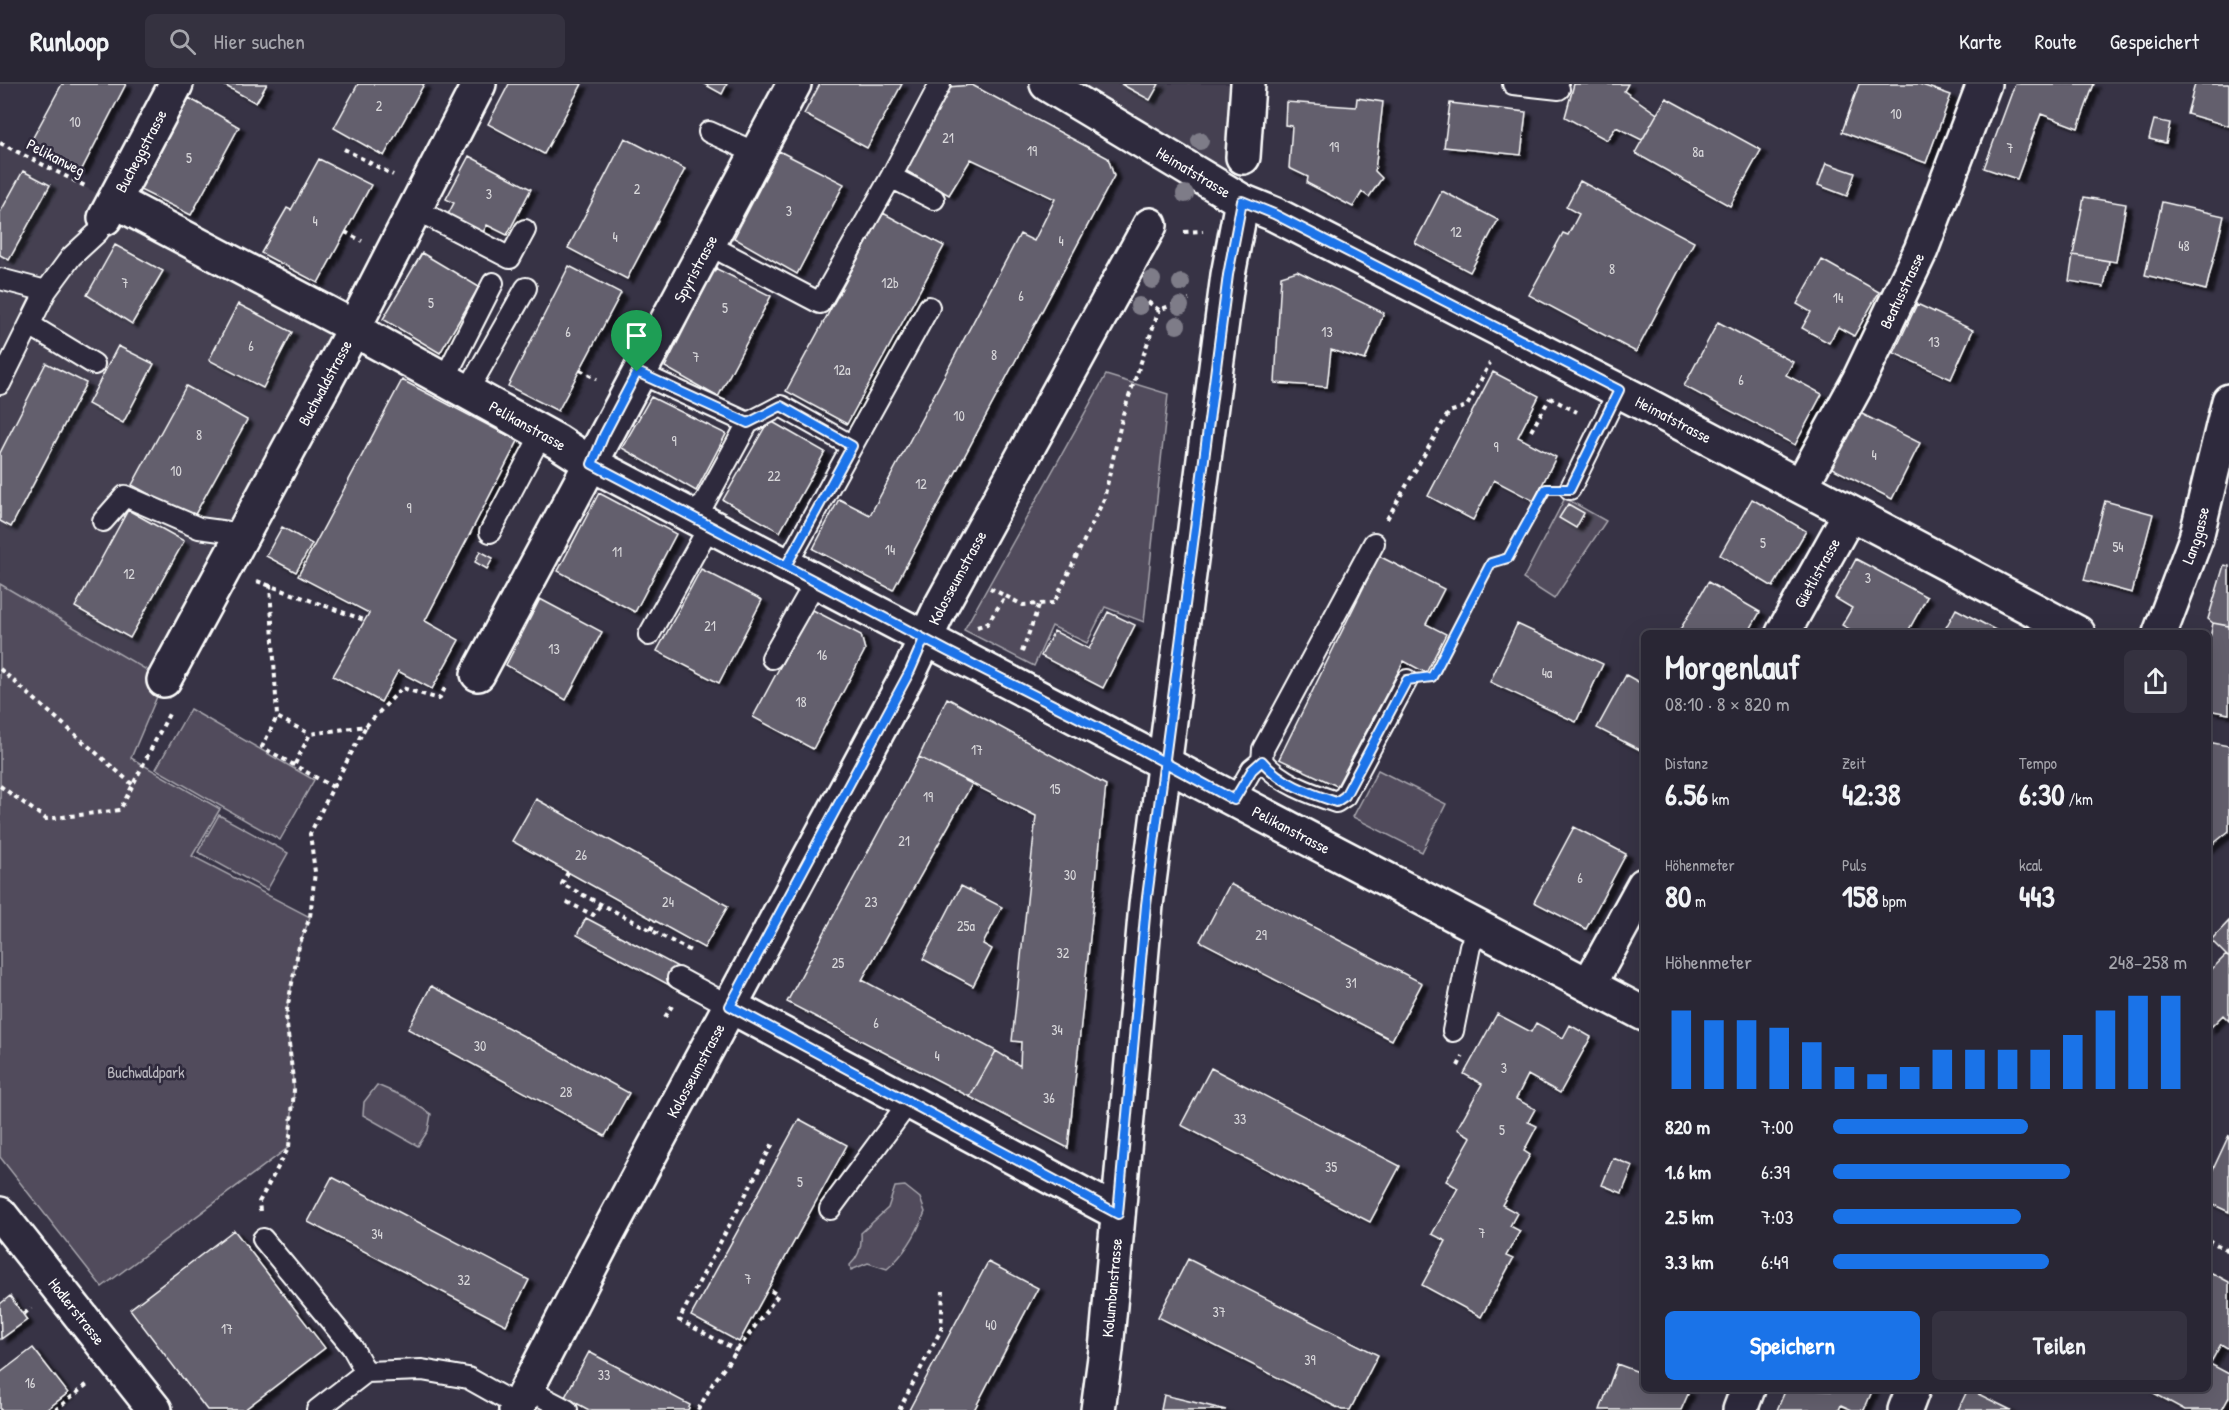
<!DOCTYPE html>
<html lang="de">
<meta charset="utf-8">
<style>
body{margin:0;font-family:"Patrick Hand",sans-serif;background:#353240;color:#f1f3f6;height:100vh;display:flex;flex-direction:column;font-size:22px;white-space:nowrap}
*{box-sizing:border-box;margin:0}
p{font-size:20px;color:#a5a5ac}
.icon{flex:none;width:33px;height:33px;fill:none;stroke:currentColor;stroke-width:2;stroke-linecap:round;stroke-linejoin:round}
.map{position:relative;flex:1;overflow:hidden}
.details{position:absolute;left:1641px;top:546px;width:570px;height:762px;display:flex;flex-direction:column;background:#292634;border-radius:9px;box-shadow:0 6px 24px #0002,0 0 0 2px #45434f}
.details>*{flex:none}
.pin{position:absolute;display:grid;place-items:center;width:51px;height:51px;color:#fff;margin:-62px -26px;border-radius:50% 50% 50% 0;rotate:-45deg;box-shadow:0 0 6px #0007}
.pin .icon{rotate:45deg}
.round{display:grid;place-items:center;flex:none;width:63px;height:63px;border-radius:9px;background:#353240}
.overview{display:flex;align-items:center;justify-content:space-between;height:102px;padding:0 24px}
h1{font-size:33px;font-weight:700;line-height:45px}
.metrics{display:grid;grid-template-columns:repeat(3,1fr);gap:9px;height:102px;padding:6px 24px}
.metrics div{display:grid;align-content:center}
.metrics b{font-size:30px;font-weight:700}
.metrics small{font-size:16px;font-weight:400}
.metrics p{font-size:16px}
.chart{height:168px;padding:12px 24px}
.chart p{display:flex;justify-content:space-between}
.chart svg{width:100%;height:108px;margin-top:6px;stroke:#1a73e8;stroke-width:6}
.cta{display:flex;gap:12px;margin-top:auto;padding:12px 24px}
.cta a{flex:1;height:69px;border-radius:9px;background:#1a73e8;color:#fff;font-size:24px;font-weight:700;line-height:69px;text-align:center}
.cta a+a{background:#353240;color:#f1f3f6}
ul{padding:0 24px;list-style:none;font-size:20px}
li{display:grid;grid-template-columns:96px 72px 1fr;align-items:center;height:45px}
li i{height:15px;border-radius:8px;background:#1a73e8}
header{display:flex;align-items:center;gap:36px;box-sizing:border-box;height:84px;padding:0 30px;background:#292634;border-bottom:2px solid #45434f}
header strong{font-size:28px}
nav{display:flex;gap:33px;margin-inline-start:auto;font-size:21px}
.search{width:420px;height:54px;background:#353240;display:flex;align-items:center;gap:15px;box-sizing:border-box;padding:0 21px;border-radius:9px;color:#a5a5ac;font-size:22px}
.map>svg:first-child{display:block}
.built{fill:#444051}
.green{fill:#514c5c;stroke:#a8a6ae;stroke-width:1.5}
.building{fill:#635f6d;stroke:#fff;stroke-width:1.5;filter:url(#shadow)}
.lines{fill:none;stroke-linecap:round;stroke-linejoin:round}
.service-casing{stroke:#fff;stroke-width:24}
.minor-casing{stroke:#fff;stroke-width:38}
.tertiary-casing{stroke:#fff;stroke-width:38}
.secondary-casing{stroke:#fff;stroke-width:38}
.path{stroke:#fff;stroke-width:4;stroke-dasharray:4.5 4.5;stroke-linecap:butt}
.service{stroke:#2f2a3d;stroke-width:20}
.minor{stroke:#2f2a3d;stroke-width:33}
.tertiary{stroke:#2f2a3d;stroke-width:33}
.secondary{stroke:#2f2a3d;stroke-width:33}
.tree{fill:#7e7c88}
.route-casing{stroke:#fff;stroke-width:12}
.route{stroke:#1a73e8;stroke-width:8}
.labels{text-anchor:middle;stroke-width:5;stroke-linejoin:round;paint-order:stroke}
.number-label{font-size:14px;fill:#d8d7da}
.street-label{font-size:16px;fill:#fff;stroke:#2f2a3d}
.park-label{font-size:16px;fill:#b9b7be;stroke:#2f2a3d}
</style>
<header>
<strong>Runloop</strong>
<div class="search"><svg class="icon" aria-label="search" viewBox="0 0 24 24"><circle cx="10" cy="10" r="6"/><path d="M15 15l6 6"/></svg>Hier suchen</div>
<nav><a>Karte</a><a>Route</a><a>Gespeichert</a></nav>
</header>
<div class="map">
<svg width="2229" height="1326" viewBox="0 0 2229 1326">
<defs>
<filter id="shadow"><feDropShadow dx="6" dy="4" stdDeviation="1.5" flood-color="#0009"/></filter>
</defs>
<rect width="100%" height="100%" fill="#373345"/>
<filter id="ink" filterUnits="userSpaceOnUse"><feTurbulence type="fractalNoise" baseFrequency=".0167" numOctaves="2"/><feDisplacementMap in="SourceGraphic" scale="12" xChannelSelector="R" yChannelSelector="G"/><feConvolveMatrix kernelMatrix="1 2 1 2 8 2 1 2 1" color-interpolation-filters="sRGB"/></filter>
<g filter="url(#ink)">
<path class="built" d="M1047 0H1248L1242 117Z
M0 59 354 243 164 596 0 500Z"/>
<path class="green" d="M1106 291 1168 310 1144 538 1105 523 1087 559 1052 542 1034 582 964 546Z
M1565 414 1606 437 1554 515 1523 495Z
M0 500 164 596 131 674 220 725 192 772 310 833 299 862 286 931 294 1006 289 1063 102 1203 0 1073Z
M190 625 314 696 280 756 156 685Z
M1378 686 1446 720 1422 768 1353 733Z
M219 731 288 769 267 806 198 768Z
M377 1001 405 1013 431 1030 428 1047 418 1062 363 1031 364 1018Z
M905 1102 920 1114 925 1128C917 1149 905 1170 887 1185L868 1179 851 1186 850 1181C859 1173 862 1161 861 1149L888 1124 895 1103Z"/>
<path class="building" d="M62 0H126L81 87 29 61Z
M222 0H267L256 19Z
M358 0H424L384 72 334 44Z
M509 0H582L544 70 488 40Z
M704 0H727L722 10Z
M820 0H902L867 64 804 30Z
M1121 0H1159L1150 16Z
M1574 0H1628L1624 7 1657 30 1642 56 1616 43 1607 56 1565 33Z
M1859 0H1919L1951 11 1926 79 1842 48Z
M2015 0H2094L2078 44 2041 30 2017 95 1984 84Z
M2195 0H2229V42L2187 30Z
M972 1 1108 74 1114 92 893 506 813 465 839 415 870 431 1020 150 1034 157 1055 115 971 75 949 111 903 85 947 3Z
M189 14 239 43 191 131 140 106Z
M1357 14 1383 18 1375 87 1382 94 1369 113 1362 108 1353 123 1307 99 1308 93 1289 84 1292 42 1285 41 1286 18 1356 23Z
M1666 14 1761 66 1730 122 1635 69Z
M1450 19 1526 28 1521 71 1444 63Z
M2154 36 2170 39 2166 59 2149 55Z
M625 54 685 85 627 195 568 164Z
M779 67 844 100 797 190 734 154Z
M469 72 531 105 507 151 487 141 481 152 446 134 454 119 446 115Z
M319 75 371 101 318 199 261 169 287 124 291 126Z
M1826 79 1855 89 1847 112 1818 101Z
M23 87 50 101 9 176 0 171V129Z
M1580 97 1694 158 1636 268 1529 211 1563 149 1568 151 1579 130 1566 123Z
M1442 107 1498 136 1470 188 1415 159Z
M2084 113 2126 120 2116 178 2073 171Z
M2162 118 2224 132 2206 206 2145 191Z
M883 129 944 162 847 340 786 307Z
M115 161 163 187 132 240 87 211Z
M422 169 479 203 440 269 383 235Z
M2073 171 2109 177 2104 203 2069 197Z
M1822 176 1879 208 1854 252 1838 243 1829 259 1802 244 1811 228 1797 220Z
M569 182 621 209 558 327 508 302Z
M715 184 771 212 718 313 665 283Z
M1297 187 1384 229 1365 276 1331 266 1327 303 1275 299 1281 192Z
M238 220 292 248 263 304 209 276Z
M1917 220 1973 246 1951 295 1894 269Z
M1718 238 1793 278 1786 291 1822 310 1795 361 1684 302Z
M118 262 154 280 123 339 88 320Z
M46 279 86 299 11 443 0 437V369Z
M1493 288 1539 312 1518 353 1556 373 1534 417 1494 396 1473 436 1428 412Z
M402 296 518 357 425 537 459 556 432 605 398 587 381 618 333 592 369 529 298 492Z
M186 302 247 336 193 434 132 401Z
M651 313 726 350 696 407 622 364Z
M1856 327 1920 359 1892 415 1828 382Z
M769 336 825 368 780 448 723 416Z
M599 409 676 450 635 528 558 487Z
M1752 415 1806 447 1773 503 1720 471Z
M2105 417 2153 430 2132 509 2084 496Z
M1568 420 1584 429 1576 444 1559 434Z
M128 426 184 457 130 554 75 523Z
M282 443 312 460 296 488 266 472Z
M480 467 493 474 487 485 475 478Z
M1379 472 1444 505 1426 540 1446 550 1426 589 1404 577 1337 702 1279 675Z
M1856 475 1927 513 1907 549H1856L1842 541 1852 524 1835 514Z
M2224 481 2229 482V542L2213 539 2208 535Z
M701 485 762 516 719 599 657 567Z
M1708 498 1760 528 1748 549H1678Z
M540 515 602 548 566 616 506 581Z
M811 525 861 551 865 566 813 665 753 633Z
M1956 525 2001 549H1943Z
M1108 528 1135 541 1103 604 1041 572 1054 547 1089 565Z
M2213 539 2229 542V630L2208 626V564Z
M1517 540 1603 580 1576 638 1490 598Z
M1626 591 1644 601V668L1597 644Z
M947 614 1106 701 1068 1064 970 1013 996 967 1020 982 1021 958 1012 957 1036 732 919 673Z
M2208 658 2229 662V747L2208 764Z
M919 673 972 700 862 896 996 967 970 1013 787 918Z
M536 715 728 822 704 864 512 757Z
M1574 743 1626 770 1586 845 1534 818Z
M1230 800 1422 899 1392 956 1200 857Z
M961 802 1002 823 983 860 992 865 973 902 923 875Z
M586 834 680 884 671 902 577 851Z
M2229 837V874L2211 856Z
M2226 871 2229 874V937L2223 931 2208 946V889Z
M431 902 629 1009 605 1052 408 945Z
M1497 930 1531 948 1536 939 1563 954 1570 941 1591 953 1560 1009 1528 991 1516 1015 1535 1025 1528 1038 1537 1042 1524 1067 1530 1071 1502 1121 1517 1129 1510 1142 1520 1147 1506 1172 1513 1175 1481 1233 1422 1201 1446 1157 1432 1150 1458 1104 1446 1097 1471 1053 1457 1045 1482 1000 1464 990Z
M1211 984 1400 1082 1370 1138 1181 1041Z
M799 1035 847 1061 739 1258 691 1232Z
M2229 1051V1128L2208 1118V1096Z
M1613 1074 1633 1082 1622 1109 1602 1101Z
M332 1093 529 1196 506 1241 308 1138Z
M234 1146 325 1264 244 1326H207L130 1225Z
M1188 1175 1378 1271 1350 1326H1342L1158 1233Z
M988 1178 1038 1204 974 1326H909Z
M2212 1189 2229 1198V1265L2221 1260 2210 1280 2229 1290V1313L2222 1326H2185L2148 1306 2208 1305V1197Z
M10 1212 27 1236 1 1255 0 1220Z
M33 1264 68 1309 46 1326H0V1289Z
M589 1268 690 1321 688 1326H589L565 1313Z
M1617 1280 1644 1290V1305H1682L1689 1308 1681 1326H1600Z
M1786 1305 1834 1307 1873 1305 1864 1326H1852L1841 1321 1839 1326H1777Z
M1968 1305 2011 1326H1958Z
M1164 1311 1226 1326H1161Z"/>
<g class="lines">
<defs>
<path id="service" d="M1513 0 1559 5
M709 48 756 69
M934 115 891 93 940 0
M415 125 510 174 525 146
M707 160 820 219 891 93
M0 195 46 207 71 173 98 148 105 134
M30 241 94 280
M637 288 748 339 696 434
M444 296 493 199
M0 300 46 207
M467 308 526 204
M748 339 781 322 852 362 786 482
M852 362 929 223
M1570 405 1619 306
M103 437 125 412 199 444 243 450
M490 448 542 349
M649 551 710 441
M772 574 816 497
M1262 677C1280 699 1309 709 1336 718L1345 712 1407 596
M1234 716 1252 685 1262 677 1263 665 1374 459
M678 894 730 922
M1453 947 1470 862 1481 844
M830 1125 909 1018
M263 1155 352 1263 366 1288
M527 1305 567 1326
M317 1326 366 1288 422 1286 468 1294 518 1322"/>
<g id="minor">
<path id="s1" d="M1047 0 1242 117 1274 130 1641 318 2078 549"/>
<path d="M1243 73 1248 0"/>
<path id="s2" d="M115 117 354 243 373 256 558 358 592 380 1644 930"/>
<path id="s3" d="M105 134 176 0"/>
<path id="s4" d="M1801 402 1858 298 1921 166 1984 0"/>
<path id="s5" d="M1783 549 1850 429"/>
<path id="s6" d="M478 590 794 0"/>
<path id="s7" d="M164 596 345 261 479 0"/>
<path d="M1589 901 1644 801"/>
<path d="M730 922 1118 1129"/>
<path id="s8" d="M516 1326 601 1162 910 587 941 522 1150 141"/>
<path id="s9" d="M1098 1326 1106 1266 1146 821 1228 191 1242 117"/>
<path d="M1905 1326 1913 1305"/>
</g>
<g id="tertiary">
<path id="s10" d="M0 1130 155 1326"/>
</g>
<g id="secondary">
<path id="s11" d="M2160 549 2196 454 2229 317"/>
<path d="M1740 1326 1748 1305"/>
</g>
</defs>
<use href="#service" class="service-casing"/>
<use href="#minor" class="minor-casing"/>
<use href="#tertiary" class="tertiary-casing"/>
<use href="#secondary" class="secondary-casing"/>
<path class="path" d="M0 59 85 102
M344 65 393 91
M345 148 362 157
M1184 148 1203 147
M1148 218 1159 226 1189 215
M580 286 597 295
M1550 314 1577 328
M1531 347 1550 314
M1387 435 1449 328 1467 322 1490 279
M257 497 364 536
M270 500 277 633
M990 504 1023 521 1054 519 1104 415 1123 330 1159 226
M977 543 987 540 1005 513
M1022 568 1039 521
M0 585 133 701
M1433 589 1491 479 1508 474 1543 411
M295 680 310 650 366 642 402 604 439 615 446 602
M0 702 46 735 120 726 169 630
M333 703 366 642
M568 788 562 800 691 867
M567 818 593 831 601 820
M651 846 655 837
M665 933 672 922
M1458 982 1463 972
M260 1127 259 1118 289 1063 294 1006 286 931 299 862 310 833 315 788 310 750 333 703 262 663 277 633 310 650
M2208 1156 2229 1167
M24 1230 31 1224
M738 1267 679 1236 773 1059
M55 1326 90 1298
M698 1326 713 1299 778 1211 768 1205
M899 1326 941 1246 943 1207"/>
<use href="#service" class="service"/>
<use href="#minor" class="minor"/>
<use href="#tertiary" class="tertiary"/>
<use href="#secondary" class="secondary"/>
</g>
<g class="tree">
<circle cx="1200" cy="57" r="9"/>
<circle cx="1185" cy="110" r="9"/>
<circle cx="1152" cy="196" r="9"/>
<circle cx="1181" cy="199" r="9"/>
<circle cx="1139" cy="222" r="9"/>
<circle cx="1180" cy="222" r="9"/>
<circle cx="1177" cy="241" r="9"/>
</g>
</g>
<g class="lines" filter="url(#ink)">
<defs>
<path id="route" d="M637 288 604 351 592 380 894 539 947 567 1138 664C1170 681 1202 699 1234 716L1252 686 1262 677C1280 699 1309 709 1336 718L1345 712 1407 596 1432 593 1491 479 1508 474 1546 405H1570L1619 306 1274 130 1242 117 1228 191 1146 821 1118 1130 730 922 910 587 924 555C878 530 832 506 786 482L852 362 781 322 748 339 637 288"/>
</defs>
<use href="#route" class="route-casing"/>
<use href="#route" class="route"/>
</g>
<g class="labels">
<g class="number-label">
<text x="379" y="27">2</text>
<text x="1896" y="35">10</text>
<text x="75" y="43">10</text>
<text x="948" y="59">21</text>
<text x="1334" y="68">19</text>
<text x="2010" y="69">7</text>
<text x="1032" y="72">19</text>
<text x="1698" y="73">8a</text>
<text x="189" y="79">5</text>
<text x="637" y="110">2</text>
<text x="489" y="115">3</text>
<text x="789" y="132">3</text>
<text x="315" y="142">4</text>
<text x="1456" y="153">12</text>
<text x="615" y="158">4</text>
<text x="1061" y="162">4</text>
<text x="2184" y="167">48</text>
<text x="1612" y="190">8</text>
<text x="125" y="204">7</text>
<text x="890" y="204">12b</text>
<text x="1021" y="217">6</text>
<text x="1838" y="219">14</text>
<text x="431" y="224">5</text>
<text x="725" y="229">5</text>
<text x="568" y="253">6</text>
<text x="1327" y="253">13</text>
<text x="1934" y="263">13</text>
<text x="251" y="267">6</text>
<text x="994" y="276">8</text>
<text x="696" y="278">7</text>
<text x="842" y="291">12a</text>
<text x="1741" y="301">6</text>
<text x="959" y="337">10</text>
<text x="199" y="356">8</text>
<text x="674" y="362">9</text>
<text x="1496" y="368">9</text>
<text x="1874" y="376">4</text>
<text x="176" y="392">10</text>
<text x="774" y="397">22</text>
<text x="921" y="405">12</text>
<text x="409" y="429">9</text>
<text x="1763" y="464">5</text>
<text x="2118" y="468">54</text>
<text x="890" y="471">14</text>
<text x="617" y="473">11</text>
<text x="129" y="495">12</text>
<text x="1868" y="499">3</text>
<text x="710" y="547">21</text>
<text x="554" y="570">13</text>
<text x="822" y="576">16</text>
<text x="1547" y="594">4a</text>
<text x="801" y="623">18</text>
<text x="977" y="671">17</text>
<text x="1055" y="710">15</text>
<text x="928" y="718">19</text>
<text x="904" y="762">21</text>
<text x="581" y="776">26</text>
<text x="1070" y="796">30</text>
<text x="1580" y="799">6</text>
<text x="668" y="823">24</text>
<text x="871" y="823">23</text>
<text x="966" y="847">25a</text>
<text x="1261" y="856">29</text>
<text x="1063" y="874">32</text>
<text x="838" y="884">25</text>
<text x="1351" y="904">31</text>
<text x="876" y="944">6</text>
<text x="1057" y="951">34</text>
<text x="480" y="967">30</text>
<text x="937" y="977">4</text>
<text x="1504" y="989">3</text>
<text x="566" y="1013">28</text>
<text x="1049" y="1019">36</text>
<text x="1240" y="1040">33</text>
<text x="1502" y="1051">5</text>
<text x="1331" y="1088">35</text>
<text x="800" y="1103">5</text>
<text x="1482" y="1154">7</text>
<text x="377" y="1155">34</text>
<text x="748" y="1200">7</text>
<text x="464" y="1201">32</text>
<text x="1219" y="1233">37</text>
<text x="991" y="1246">40</text>
<text x="227" y="1250">17</text>
<text x="1310" y="1281">39</text>
<text x="604" y="1296">33</text>
<text x="30" y="1304">16</text>
</g>
<g class="street-label">
<text dy="6" stroke="none"><textPath href="#s3" startOffset="76">Bucheggstrasse</textPath></text>
<text transform="translate(56 73) rotate(27)" y="6">Pelikanweg</text>
<text dy="6" stroke="none"><textPath href="#s1" startOffset="171">Heimatstrasse</textPath></text>
<text dy="6" stroke="none"><textPath href="#s6" startOffset="460">Spyristrasse</textPath></text>
<text dy="6" stroke="none"><textPath href="#s4" startOffset="220">Beatusstrasse</textPath></text>
<text dy="6" stroke="none"><textPath href="#s7" startOffset="338">Buchwaldstrasse</textPath></text>
<text dy="6" stroke="none"><textPath href="#s1" startOffset="711">Heimatstrasse</textPath></text>
<text dy="6" stroke="none"><textPath href="#s2" startOffset="470">Pelikanstrasse</textPath></text>
<text dy="6" stroke="none"><textPath href="#s11" startOffset="104">Langgasse</textPath></text>
<text dy="6" stroke="none"><textPath href="#s5" startOffset="69">Güetlistrasse</textPath></text>
<text dy="6" stroke="none"><textPath href="#s8" startOffset="942">Kolosseumstrasse</textPath></text>
<text dy="6" stroke="none"><textPath href="#s2" startOffset="1334">Pelikanstrasse</textPath></text>
<text dy="6" stroke="none"><textPath href="#s8" startOffset="384">Kolosseumstrasse</textPath></text>
<text dy="6" stroke="none"><textPath href="#s9" startOffset="123">Kolumbanstrasse</textPath></text>
<text dy="6" stroke="none"><textPath href="#s10" startOffset="124">Hodlerstrasse</textPath></text>
</g>
<g class="park-label">
<text x="146" y="994">Buchwaldpark</text>
</g>
</g>
</svg>
<div class="pin" style="left:637px;top:288px;background:#1e9e55"><svg class="icon" aria-label="arrive" viewBox="0 0 24 24"><path d="M6 21V4h12l-3 4 3 4H6"/></svg></div>
<section class="details">
<div class="overview"><div><h1>Morgenlauf</h1><p>08:10 · 8 × 820 m</p></div><a class="round"><svg class="icon" aria-label="share" viewBox="0 0 24 24"><path d="M12 15V3M7 8l5-5 5 5M5 13v7h14v-7"/></svg></a></div>
<div class="metrics">
<div><p>Distanz</p><b>6.56<small> km</small></b></div>
<div><p>Zeit</p><b>42:38</b></div>
<div><p>Tempo</p><b>6:30<small> /km</small></b></div>
</div>
<div class="metrics">
<div><p>Höhenmeter</p><b>80<small> m</small></b></div>
<div><p>Puls</p><b>158<small> bpm</small></b></div>
<div><p>kcal</p><b>443</b></div>
</div>
<div class="chart"><p><span>Höhenmeter</span>248–258 m</p>
<svg viewBox="0 0 160 44" preserveAspectRatio="none"><path d="M5 44V12M15 44V16M25 44V16M35 44V19M45 44V25M55 44V35M65 44V38M75 44V35M85 44V28M95 44V28M105 44V28M115 44V28M125 44V22M135 44V12M145 44V6M155 44V6"/></svg>
</div>
<ul>
<li><b>820 m</b>7:00<i style="width:55%"></i></li>
<li><b>1.6 km</b>6:39<i style="width:67%"></i></li>
<li><b>2.5 km</b>7:03<i style="width:53%"></i></li>
<li><b>3.3 km</b>6:49<i style="width:61%"></i></li>
</ul>
<div class="cta"><a>Speichern</a><a>Teilen</a></div>
</section>
</div>
